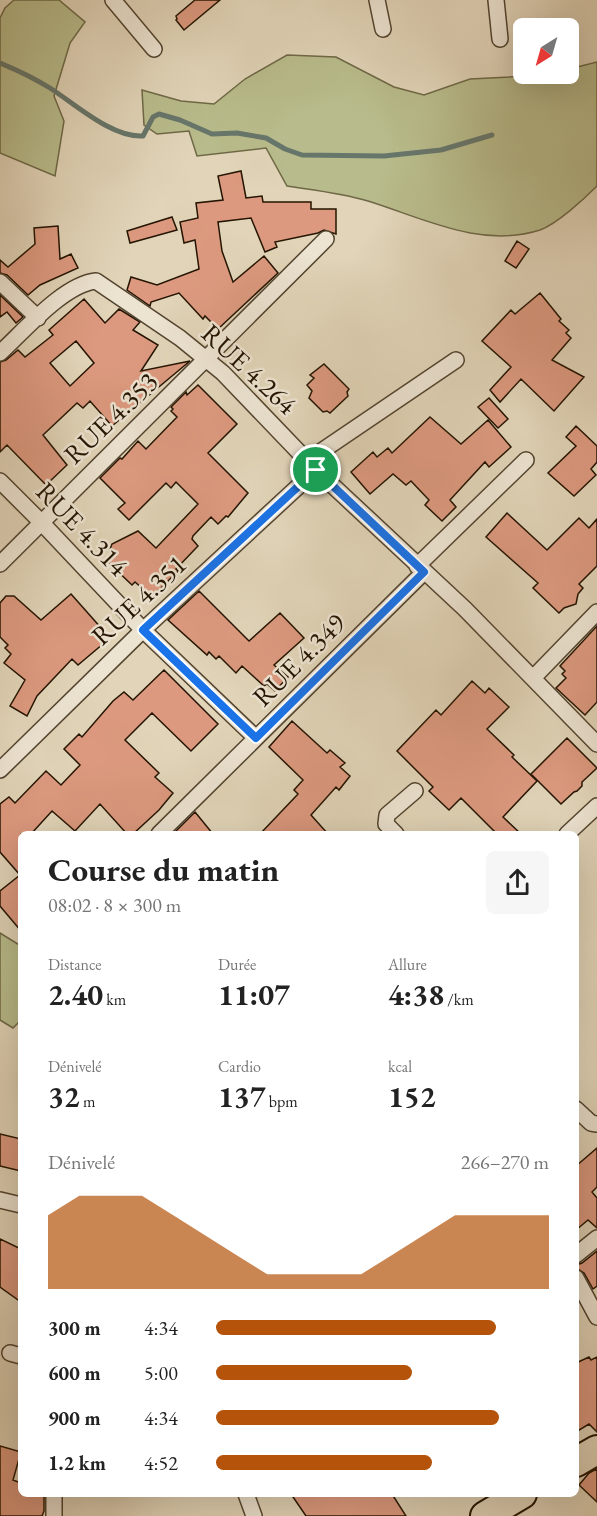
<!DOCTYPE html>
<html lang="fr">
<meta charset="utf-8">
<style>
body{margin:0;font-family:"EB Garamond",serif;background:#f6f6f6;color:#222;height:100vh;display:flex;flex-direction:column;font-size:22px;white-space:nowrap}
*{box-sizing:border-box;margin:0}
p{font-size:20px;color:#767676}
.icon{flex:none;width:33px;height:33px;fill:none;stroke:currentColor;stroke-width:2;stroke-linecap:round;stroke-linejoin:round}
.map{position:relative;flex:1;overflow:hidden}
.panel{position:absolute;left:18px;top:831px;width:561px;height:666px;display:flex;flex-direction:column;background:#fff;border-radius:9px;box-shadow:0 6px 24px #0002}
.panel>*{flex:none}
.needle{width:39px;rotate:217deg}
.controls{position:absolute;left:513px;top:18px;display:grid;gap:12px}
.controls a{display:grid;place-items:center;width:66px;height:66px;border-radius:9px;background:#fff;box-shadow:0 6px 24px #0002;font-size:30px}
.pin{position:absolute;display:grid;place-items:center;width:51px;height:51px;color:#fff;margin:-26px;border:3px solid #fff;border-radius:50%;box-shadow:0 2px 6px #0007}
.round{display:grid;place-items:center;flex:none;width:63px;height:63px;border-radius:9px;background:#f6f6f6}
.head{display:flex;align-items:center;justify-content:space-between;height:102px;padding:0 30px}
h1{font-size:33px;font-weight:700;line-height:45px}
.figures{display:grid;grid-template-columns:repeat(3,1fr);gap:9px;height:102px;padding:6px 30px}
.figures div{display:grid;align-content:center}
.figures b{font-size:30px;font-weight:700}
.figures small{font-size:16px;font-weight:400}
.figures p{font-size:16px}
.chart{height:168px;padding:12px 30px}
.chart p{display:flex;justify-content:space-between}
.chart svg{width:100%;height:108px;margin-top:6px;fill:#b45309;opacity:.7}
ul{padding:0 30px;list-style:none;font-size:20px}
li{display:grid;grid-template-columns:96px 72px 1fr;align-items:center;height:45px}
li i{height:15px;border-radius:8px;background:#b45309}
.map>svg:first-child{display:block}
.green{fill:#b8bb8b;stroke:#6e6846;stroke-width:1.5}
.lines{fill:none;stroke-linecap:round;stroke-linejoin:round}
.stream{stroke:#67766b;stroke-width:5}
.building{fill:#dc997f;stroke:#241401;stroke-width:1.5;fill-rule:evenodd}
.street-casing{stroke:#53442f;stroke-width:18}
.highway-casing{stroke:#241401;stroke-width:32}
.street{stroke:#ece3d1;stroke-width:15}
.highway{stroke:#e1d4b8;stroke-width:28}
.route-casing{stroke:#fff;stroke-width:12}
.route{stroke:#1a73e8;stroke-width:8}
.labels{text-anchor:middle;stroke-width:5;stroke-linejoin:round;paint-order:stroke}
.street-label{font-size:27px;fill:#241401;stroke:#ece3d1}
</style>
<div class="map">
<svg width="597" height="1516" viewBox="0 0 597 1516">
<rect width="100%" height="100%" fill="#e1d4b8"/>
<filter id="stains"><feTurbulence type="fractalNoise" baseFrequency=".00333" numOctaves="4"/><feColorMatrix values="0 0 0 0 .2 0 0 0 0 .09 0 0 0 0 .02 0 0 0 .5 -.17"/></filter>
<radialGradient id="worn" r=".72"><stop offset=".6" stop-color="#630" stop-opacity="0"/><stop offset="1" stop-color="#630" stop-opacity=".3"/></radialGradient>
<path class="green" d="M14 0H59L85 22 70 43 54 96 64 121 55 176 0 153V18L5 8Z
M287 55 336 57 394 87 424 95 470 79 568 74 569 69 597 62V186C584 199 557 224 540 230 481 249 423 218 368 201 342 193 313 190 287 186L266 148 197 156 189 131 157 134 144 125 142 90 181 101 214 104 245 79Z
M0 933 21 946V1020L13 1028 0 1020Z"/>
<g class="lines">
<path class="stream" d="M0 63C17 70 34 78 50 88 75 104 112 138 143 136L153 117 159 114 180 120 212 134 237 133 266 138 285 149 302 155 384 156 441 150 492 135"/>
</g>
<path class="building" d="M195 0H220L184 30 176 20 177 19 176 16Z
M241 171 246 198 262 196 263 202H311V209H336V234L324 230 318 233 275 242 277 247 265 252 251 218 218 222 222 251 233 282 264 256 278 273 218 329 205 316 203 319 179 293 151 302 150 306 127 290 131 277 157 285 199 269 195 240 184 243 180 222 198 218 196 203 223 200 218 176Z
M172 217 177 230 130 243 127 231Z
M58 226 60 259 71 254 78 268 40 285 28 295 7 275 0 273V260L8 267 35 244 34 228Z
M517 241 529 249 516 268 505 261Z
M540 293 561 319 559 321 569 330 566 333 571 338 552 360 584 377 554 411 521 379 500 402 490 390 511 367 482 341 511 310 515 314Z
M0 295 23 317 16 323 7 312 0 317Z
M84 299 105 323 119 309 140 322 133 330 158 345 141 371 190 361 112 426 90 401 83 408 77 403 43 435 67 465 46 485 7 445 0 452V362L6 360 18 350 25 357 53 335 49 330ZM76 341 94 363 70 386 50 363Z
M324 364 349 389 347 392 348 396 330 413 327 411 323 412 309 398 312 391 307 385 314 378 310 375Z
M198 385 237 424 208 453 248 493 228 517 226 516 218 524 211 517 193 536 192 539 198 546 176 569 178 571 152 597 135 582 132 585 112 566 107 560 112 555 110 549 112 544 138 531 156 548 198 504 176 482 171 488 166 483 129 520 118 509 125 503 100 478 120 458 122 459 138 441 146 449 177 417 171 411 173 409 171 407 186 392 187 395Z
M489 398 508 419 498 428 478 407Z
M430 417 461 444 488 420 511 447 489 467 485 462 450 500 456 507 442 521 425 505 429 500 411 481 406 485 393 474 370 494 351 472 373 452 377 457 388 448 392 453Z
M576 426 597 446V462L591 469 596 475 574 496 548 473 576 446 566 437Z
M507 513 547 550 579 518 589 528 597 519V566L579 584 583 588 578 594 576 604 564 608 559 613 533 588 538 583 486 537Z
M199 591 249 641 280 613 304 638 274 665 288 677 275 691 267 684 264 686 242 666 236 673 219 656 216 659 209 652 207 655 168 620Z
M71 594 110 638 78 665 72 659 37 696 27 716 10 706 25 680 4 663 11 654 5 648 8 645 0 637V603L6 596H14L41 620Z
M597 626V702L585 715 556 688 566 678 562 674 565 671 560 666Z
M164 670 218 724 191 751 152 713 125 740 159 773 155 777 173 793 159 810 133 834H127L100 804 75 831 52 811 31 834H21V931L0 906V891L20 875 0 852V804L9 797 15 803 46 771 61 785 80 765 64 749 79 734 82 737 113 701 124 692 133 700Z
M472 681 485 693 489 688 509 707 487 729 514 755 512 757 537 781 503 817 521 834H497L461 798 449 810 429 791 433 787 397 751 436 710 441 715Z
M292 721 327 753 330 750 345 763 340 767 350 776 339 790 336 787 311 815 328 834H260L298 794 294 790 303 780 269 747Z
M567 738 597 768 582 782V786L577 791 574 792 561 804 531 774Z
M195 812 213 834H173Z
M0 1134 21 1139V1171L0 1166Z
M597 1148V1187L592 1192 597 1198V1228L588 1220 576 1230V1166Z
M0 1239 21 1249V1302L0 1287Z
M597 1251V1286L593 1289 584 1273 576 1268V1265L582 1263Z
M589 1357 591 1360 597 1357V1432L589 1424 576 1432V1363Z
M0 1446 21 1452 13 1480 21 1483V1494H44V1511L42 1516H0Z
M597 1469V1502L579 1485 589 1473Z
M291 1494H392L406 1516H306Z"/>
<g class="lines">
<defs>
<path id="street" d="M113 0 154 49
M377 0 383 29
M496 0 500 39
M0 282 38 318
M0 353C24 331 64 284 96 281L180 338 223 373 316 470 465 609 597 744
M307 461 456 360
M0 481 41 522 143 630 256 738
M0 564 326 239
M417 566 526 460
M533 678 597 612
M0 770 143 630 316 470
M159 834 424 572
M396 834 386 824 387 815 415 791
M567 834 597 806
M576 1109 591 1123 597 1124
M0 1200 21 1205
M576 1255 597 1238
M576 1278 597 1317
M10 1353 21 1356
M246 1494 254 1516
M54 1516V1494"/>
<path id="highway" d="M576 1462 597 1450
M485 1516 522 1494"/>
</defs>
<use href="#street" class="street-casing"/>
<use href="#highway" class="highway-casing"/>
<use href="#street" class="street"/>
<use href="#highway" class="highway"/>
</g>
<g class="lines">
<defs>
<path id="route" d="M316 470 424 572 256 738 143 630Z"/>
</defs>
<use href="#route" class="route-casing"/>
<use href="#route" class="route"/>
</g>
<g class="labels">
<g class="street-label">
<text transform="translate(249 369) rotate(43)" y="9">RUE 4.264</text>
<text transform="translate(111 418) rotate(-44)" y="9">RUE 4.353</text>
<text transform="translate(82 529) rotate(46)" y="9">RUE 4.314</text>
<text transform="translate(139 600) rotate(-43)" y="9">RUE 4.351</text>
<text transform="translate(299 660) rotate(-45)" y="9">RUE 4.349</text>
</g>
</g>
<rect width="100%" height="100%" filter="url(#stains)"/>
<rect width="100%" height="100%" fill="url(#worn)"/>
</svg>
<div class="controls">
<a><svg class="needle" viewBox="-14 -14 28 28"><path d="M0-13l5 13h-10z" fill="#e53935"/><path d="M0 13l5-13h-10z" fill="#767676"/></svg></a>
</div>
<div class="pin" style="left:316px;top:470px;background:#1e9e55"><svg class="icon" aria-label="arrive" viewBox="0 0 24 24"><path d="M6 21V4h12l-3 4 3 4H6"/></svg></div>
<section class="panel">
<div class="head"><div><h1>Course du matin</h1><p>08:02 · 8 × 300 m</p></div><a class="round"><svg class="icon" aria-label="share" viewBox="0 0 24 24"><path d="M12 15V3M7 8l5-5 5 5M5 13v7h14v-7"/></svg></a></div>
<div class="figures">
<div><p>Distance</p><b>2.40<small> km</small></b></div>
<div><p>Durée</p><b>11:07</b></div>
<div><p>Allure</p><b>4:38<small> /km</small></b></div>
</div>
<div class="figures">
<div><p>Dénivelé</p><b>32<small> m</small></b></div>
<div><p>Cardio</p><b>137<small> bpm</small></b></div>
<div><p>kcal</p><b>152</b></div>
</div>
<div class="chart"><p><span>Dénivelé</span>266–270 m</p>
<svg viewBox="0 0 160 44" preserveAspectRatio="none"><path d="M0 44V14L10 6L20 6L30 6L40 14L50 22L60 30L70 38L80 38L90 38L100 38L110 30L120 22L130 14L140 14L150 14L160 14V44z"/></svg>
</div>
<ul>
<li><b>300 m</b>4:34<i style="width:84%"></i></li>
<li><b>600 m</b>5:00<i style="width:59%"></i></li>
<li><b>900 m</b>4:34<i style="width:85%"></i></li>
<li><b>1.2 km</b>4:52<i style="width:65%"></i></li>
</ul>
</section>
</div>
